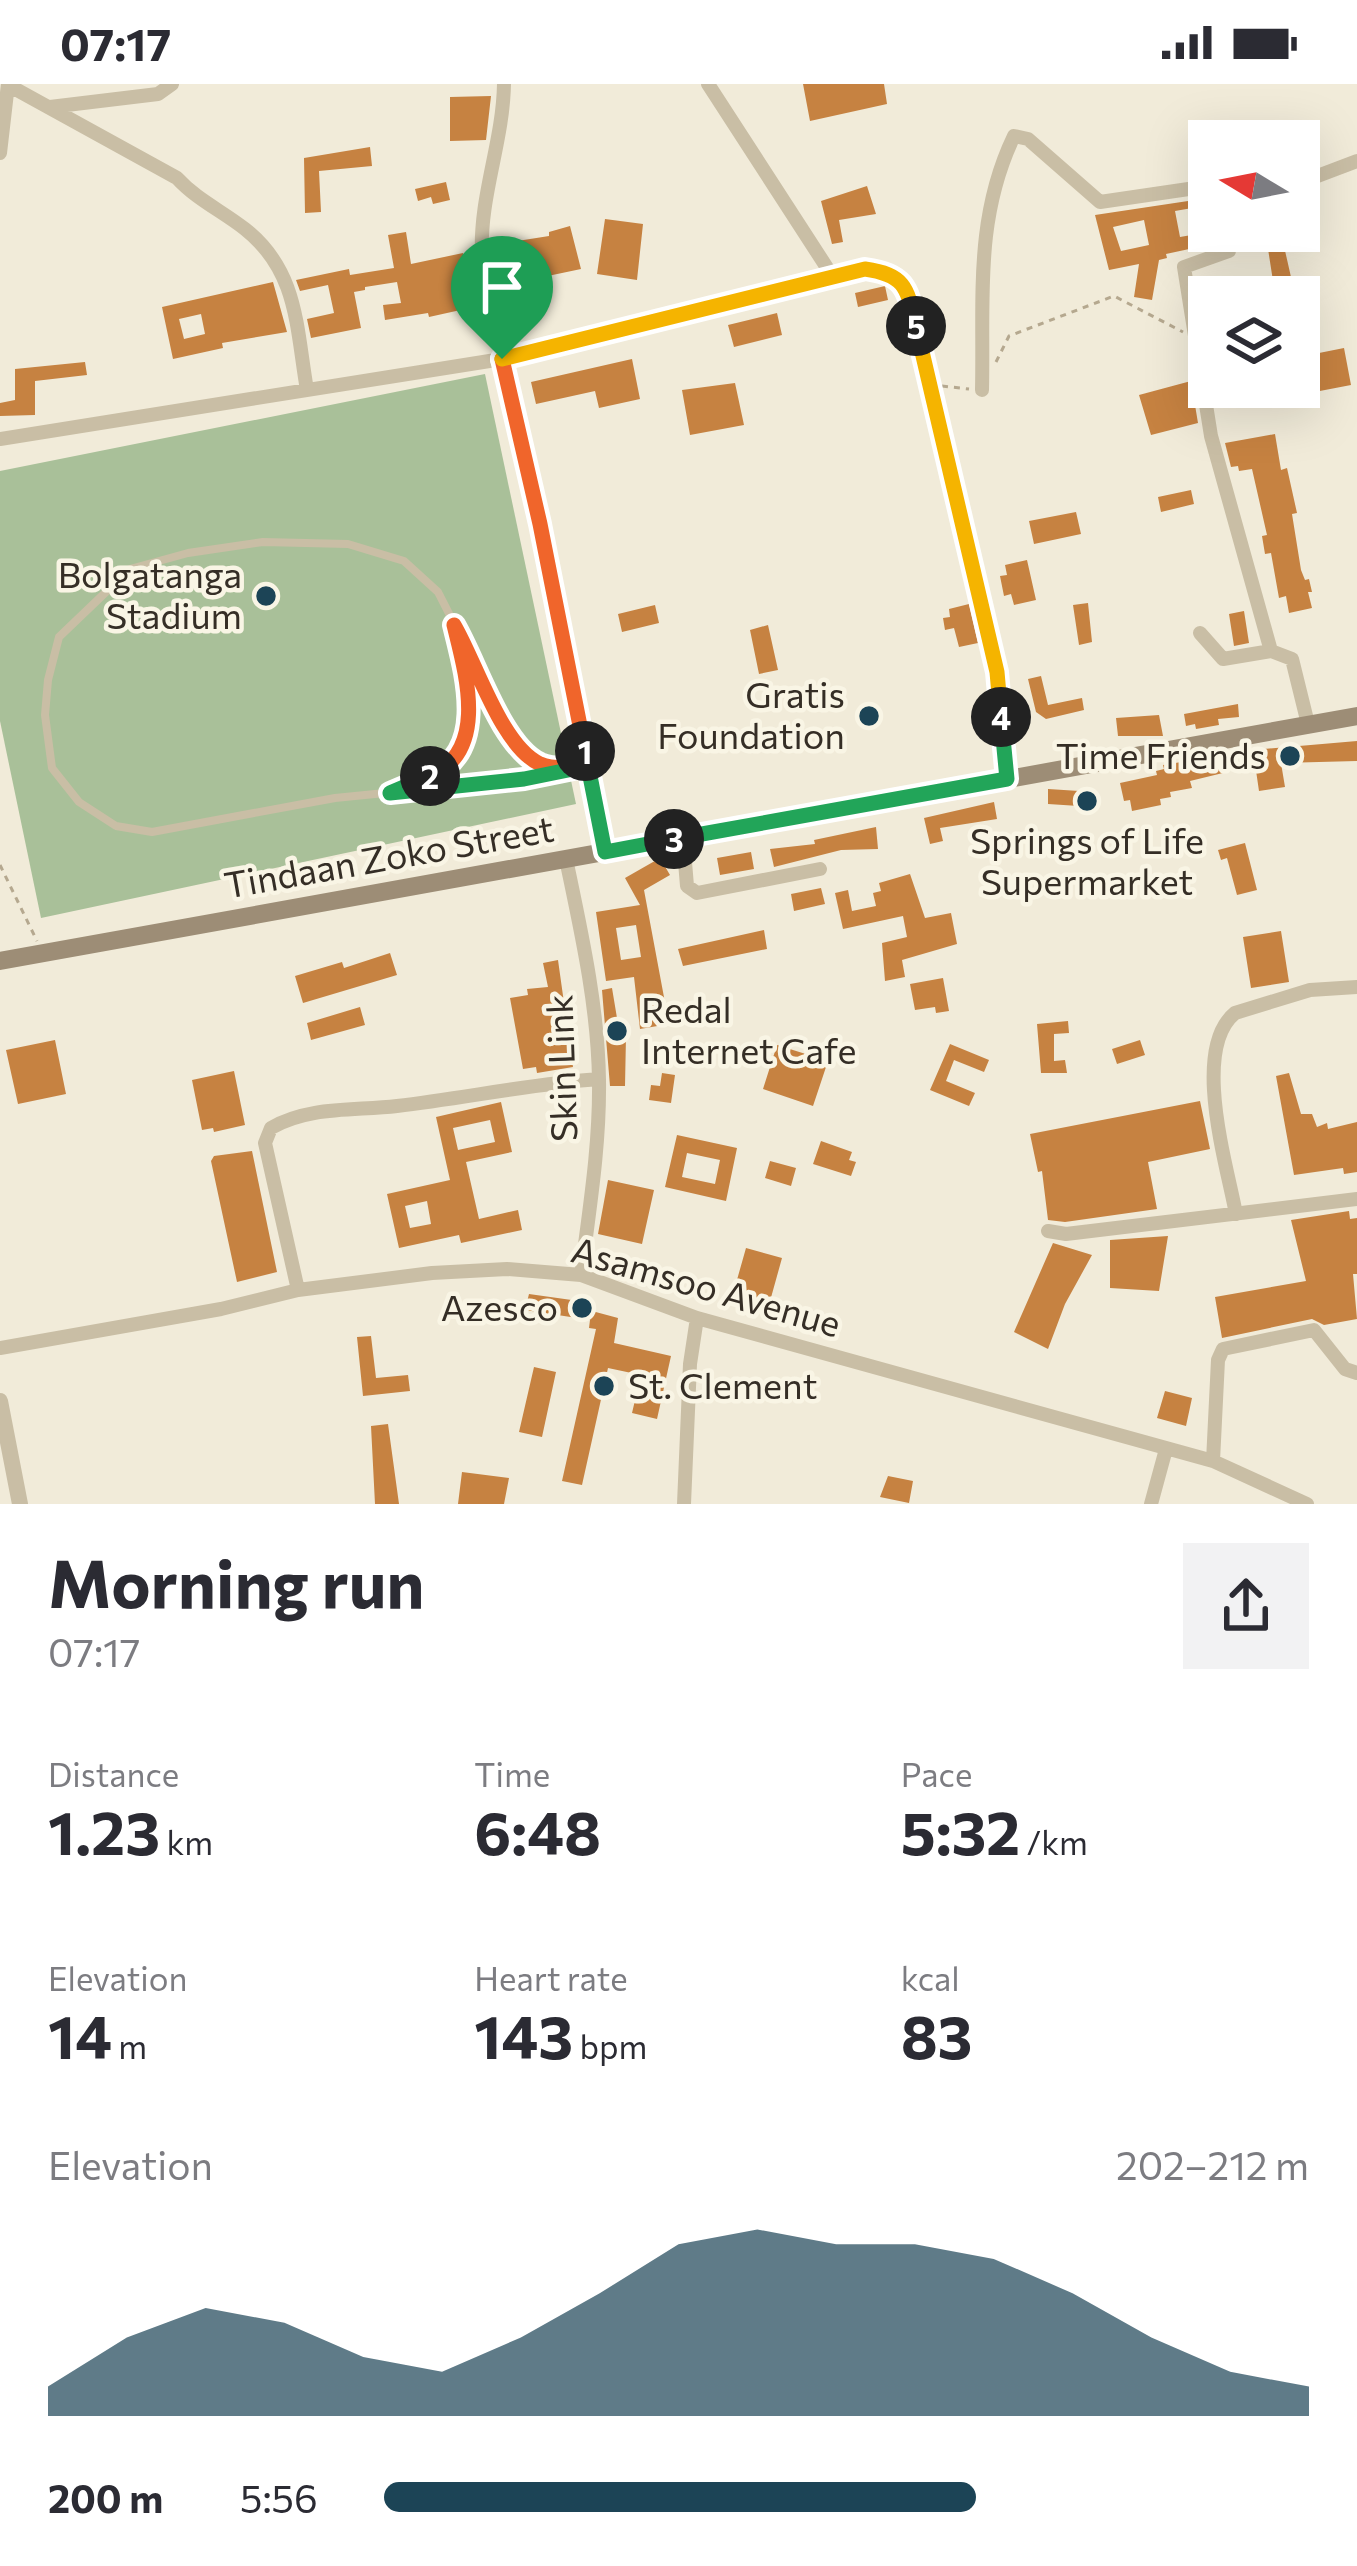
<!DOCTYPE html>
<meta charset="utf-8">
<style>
body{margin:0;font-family:Commissioner,sans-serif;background:#f2f2f3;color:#2b2b33;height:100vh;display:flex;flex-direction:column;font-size:45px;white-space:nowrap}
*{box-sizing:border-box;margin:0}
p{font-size:39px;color:#7c7c81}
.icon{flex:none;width:66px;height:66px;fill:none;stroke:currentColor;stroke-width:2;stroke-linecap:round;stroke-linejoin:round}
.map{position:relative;height:1420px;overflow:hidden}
.details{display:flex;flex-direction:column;background:#fff;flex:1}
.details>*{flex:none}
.needle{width:78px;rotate:280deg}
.controls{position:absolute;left:1188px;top:36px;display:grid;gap:24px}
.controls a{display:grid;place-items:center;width:132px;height:132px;border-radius:0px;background:#fff;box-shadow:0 12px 48px #0002;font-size:60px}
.pin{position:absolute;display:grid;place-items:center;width:102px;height:102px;color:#fff;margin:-123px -51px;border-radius:50% 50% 50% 0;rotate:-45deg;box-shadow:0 0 12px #0007}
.pin .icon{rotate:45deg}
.km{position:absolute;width:60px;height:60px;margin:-30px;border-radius:50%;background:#222;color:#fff;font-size:33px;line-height:60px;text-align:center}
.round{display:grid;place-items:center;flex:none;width:126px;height:126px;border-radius:0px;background:#f2f2f3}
.overview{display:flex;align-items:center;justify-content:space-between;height:204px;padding:0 48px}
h1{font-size:66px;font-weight:700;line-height:90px}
.figures{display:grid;grid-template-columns:repeat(3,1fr);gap:18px;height:204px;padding:12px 48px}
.figures div{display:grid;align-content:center}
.figures b{font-size:60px;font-weight:700}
.figures small{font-size:33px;font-weight:400}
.figures p{font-size:33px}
.chart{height:336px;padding:24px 48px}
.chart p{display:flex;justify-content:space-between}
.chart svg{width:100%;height:216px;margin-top:12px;fill:#1c4456;opacity:.7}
ul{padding:0 48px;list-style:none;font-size:39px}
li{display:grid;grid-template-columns:192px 144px 1fr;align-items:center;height:90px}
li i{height:30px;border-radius:15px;background:#1c4456}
.status{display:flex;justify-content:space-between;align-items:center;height:84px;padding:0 60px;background:#fff;direction:ltr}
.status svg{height:33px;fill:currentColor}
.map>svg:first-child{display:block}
.green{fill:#a9c099}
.building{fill:#c68241;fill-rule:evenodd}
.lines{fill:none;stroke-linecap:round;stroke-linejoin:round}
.path{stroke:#b5a88f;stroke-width:3;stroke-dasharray:6 6;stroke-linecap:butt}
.service{stroke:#c9bea5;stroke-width:8}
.minor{stroke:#c9bea5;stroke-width:14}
.tertiary{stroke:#c9bea5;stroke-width:16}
.secondary{stroke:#9d8d76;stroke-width:18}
.split-1-casing{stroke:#fff;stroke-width:24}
.split-2-casing{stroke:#fff;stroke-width:24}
.split-3-casing{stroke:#fff;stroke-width:24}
.split-4-casing{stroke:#fff;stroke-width:24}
.split-5-casing{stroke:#fff;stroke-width:24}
.split-6-casing{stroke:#fff;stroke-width:24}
.split-1{stroke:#f0652b;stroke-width:15}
.split-2{stroke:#f0652b;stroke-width:15}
.split-3{stroke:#22a559;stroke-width:15}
.split-4{stroke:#22a559;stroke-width:15}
.split-5{stroke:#f5b400;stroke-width:15}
.split-6{stroke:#f5b400;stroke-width:15}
.poi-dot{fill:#1c4456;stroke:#f9f5e5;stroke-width:4.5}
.labels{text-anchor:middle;stroke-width:9;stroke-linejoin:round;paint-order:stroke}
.poi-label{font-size:36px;fill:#352e26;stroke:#f9f5e5;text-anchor:end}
.street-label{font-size:36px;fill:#352e26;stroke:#f9f5e5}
</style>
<div class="status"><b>07:17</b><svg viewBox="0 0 49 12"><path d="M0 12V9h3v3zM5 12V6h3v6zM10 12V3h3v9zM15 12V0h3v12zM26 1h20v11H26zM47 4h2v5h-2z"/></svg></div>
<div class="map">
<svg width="1357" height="1420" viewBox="0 0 1357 1420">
<rect width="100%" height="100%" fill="#f1ebd9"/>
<path class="green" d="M485 290 576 720 41 834 0 637V387Z"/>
<path class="building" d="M803 0H884L887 20 810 37Z
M491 12 486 56 450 57V13Z
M370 63 372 82 319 87 321 128 305 129 304 74Z
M446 98 450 116 433 120 431 113 418 117 415 105Z
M867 102 876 130 839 136 843 158 832 160 821 117Z
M1208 114 1209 147H1214L1217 159 1166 170 1167 174 1159 176 1152 216 1134 213 1139 180 1109 186 1095 131ZM1198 123 1203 149 1180 153 1175 127ZM1144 136 1149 161 1121 167 1113 143Z
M605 135 643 140 637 196 597 190Z
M570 142 581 185 543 193 544 201 501 208 493 161 549 152V148Z
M406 148 411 180 463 169 474 223 429 233 428 229 385 236 383 221 401 219 397 198 365 203V206L354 208 361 244 311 254 307 235 334 229 328 201 300 207 296 196 349 185 350 191 394 184 388 151Z
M1281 149 1291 193 1273 197 1266 152Z
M273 198 287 248 222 259 223 264 173 275 162 223ZM201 230 205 250 184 255 179 235Z
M885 202 888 216 858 223 855 209Z
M777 229 782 251 734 263 728 241Z
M1344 264 1351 301 1299 311V273Z
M632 275 640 315 599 324 595 307 536 320 531 298Z
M85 278 87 291 35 297V331L0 332V319L15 316V285Z
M1191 297 1198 339 1151 351 1139 311Z
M735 299 744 341 690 351 682 306Z
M1275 350 1281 386 1287 384 1297 429 1292 430 1301 486 1305 496 1309 495 1312 508H1308L1312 524 1289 529 1286 512 1279 514 1271 469 1265 470 1262 452 1267 451 1252 385 1239 387 1238 382 1231 383 1225 359Z
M1191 406 1194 420 1161 428 1158 413Z
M1076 428 1081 450 1034 460 1029 437Z
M1027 476 1036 516 1014 521 1011 510 1004 512 1000 492 1007 491 1005 481Z
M1088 519 1092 558 1079 561 1073 521Z
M969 520 978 559 959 563 954 544 945 546 943 534 950 533 949 525Z
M655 521 659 539 622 548 618 530Z
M1244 527 1249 559 1234 562 1229 530Z
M768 541 778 586 759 590 750 546Z
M1041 592 1048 621 1082 614 1084 626 1046 635 1036 628 1028 595Z
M1238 620 1239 633 1218 635 1219 641 1196 645 1195 640 1186 642 1184 630Z
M1159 631 1163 652H1118L1116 634Z
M1357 657V677L1281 679 1285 703 1259 707 1253 666Z
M1224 671 1227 688 1190 697 1192 704 1170 708 1171 713 1160 715 1161 721 1132 727 1130 716 1124 717 1120 699 1157 691 1156 687 1164 685 1163 681Z
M1048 705 1095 708 1094 723 1048 720Z
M994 718 997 735 940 744 943 757 930 760 924 734Z
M876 743 878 765 841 766 774 783 770 765 815 760 814 756Z
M1245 759 1257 806 1237 811 1227 774 1221 776 1218 766Z
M751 768 754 785 720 791 717 774Z
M660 774 670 791 644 806 669 940 640 945 634 893 606 897 596 828 640 821 625 794ZM636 841 641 873 621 876 616 844Z
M910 790 925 834 951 829 957 860 902 876 905 893 885 897 882 859 907 853 903 832 843 845 835 809 848 806 852 827 876 822 873 809 881 807 879 799Z
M821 804 825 820 794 827 791 810Z
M764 846 767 865 683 882 678 865Z
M1281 847 1289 898 1251 904 1243 853Z
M390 869 397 891 303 919 295 892 342 878 344 884Z
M558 876 573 983 537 989 536 983 523 985 510 914 528 911 527 905 548 903 543 879Z
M943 894 949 927 936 929 935 923 915 926 910 900Z
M612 904 618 940 624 939 626 952 625 1002H610L602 906Z
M360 923 365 941 311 956 307 939Z
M1068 937 1069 949 1054 950V977L1065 976 1067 989H1041L1037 940Z
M55 956 66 1010 18 1020 6 966Z
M1140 956 1145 971 1117 980 1112 965Z
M950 960 989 976 984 988 954 976 946 997 975 1009 969 1022 930 1006Z
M777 961 828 977 813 1022 763 1005Z
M234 987 245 1041 214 1048 213 1044 202 1046 192 996Z
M662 989 675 991 671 1019 649 1016 651 1001 660 1002Z
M1289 989 1301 1030H1312L1317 1043 1327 1039 1328 1045 1357 1038V1088L1344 1090 1343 1084 1294 1091 1276 992Z
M1200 1017 1210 1065 1148 1078 1157 1125 1065 1138 1048 1136 1042 1087 1038 1088 1030 1050Z
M501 1018 512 1068 466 1078 479 1135 518 1126 522 1146 461 1159 459 1151 399 1164 387 1110 450 1096 436 1033ZM490 1036 495 1058 458 1066 453 1044ZM427 1117 431 1140 410 1144 405 1122Z
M677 1051 737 1064 726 1117 665 1103ZM687 1069 720 1076 715 1100 682 1093Z
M821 1057 852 1068 849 1076 856 1078 851 1092 813 1080Z
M252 1067 277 1188 237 1198 211 1077 214 1072Z
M770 1077 796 1084 791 1102 765 1094Z
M608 1096 654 1106 642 1160 598 1150Z
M1349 1127 1350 1135 1357 1134V1190H1353L1357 1235 1324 1241 1312 1235 1222 1254 1215 1213 1306 1197 1291 1136Z
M1168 1152 1159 1207 1110 1204V1156Z
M1053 1159 1092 1171 1065 1220 1048 1265 1014 1248Z
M746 1164 782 1174 767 1228 731 1217Z
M529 1210 593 1219 592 1227 618 1234 614 1259 671 1272 657 1335 632 1329 641 1291 608 1284 582 1401 562 1397 596 1245 589 1244 591 1228 590 1236 525 1226Z
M371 1252 376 1294 408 1291 410 1307 363 1312 357 1253Z
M534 1283 556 1288 542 1353 519 1348Z
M1165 1307 1192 1314 1186 1342 1157 1334Z
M388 1340 399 1420H375L371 1342Z
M462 1388 509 1394 504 1420H458Z
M888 1392 913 1397 909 1419 880 1413Z"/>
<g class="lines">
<path class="path" d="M996 278 1009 252 1114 212 1183 248
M942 302 969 305
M0 781 37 857"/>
<path class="service" d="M569 684 524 695 335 714 152 748 116 742 79 718 52 684 45 631 48 596 59 553 130 485 188 469 263 458 348 460 404 477 438 508 517 663 542 681 587 682
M400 705C414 699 434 694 446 685 483 656 467 593 458 554"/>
<path class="minor" d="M504 0C503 59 479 113 482 172L605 768
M708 0 833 193
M10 2 177 94C196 115 222 127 245 145 298 187 296 242 307 306
M50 23 158 10 172 0
M0 69 8 0
M1299 99 1357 77
M1230 147 1229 167 1184 183 1211 352 1271 567 1292 575 1308 640
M982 306C984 217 974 135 1014 52L1028 55 1100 118 1209 102
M0 355 502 275 865 185 891 188 906 205 997 588 1007 695
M1200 549 1223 575 1271 567
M683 754 687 802 697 809 820 785
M566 775C581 847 598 922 599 996 600 1062 589 1127 581 1191
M1236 1130C1227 1081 1191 965 1235 929L1310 906 1357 903
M1048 1147 1066 1150 1357 1115
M298 1206 265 1059 271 1044C309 1022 355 1027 397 1022 465 1014 531 1000 599 995
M0 1264 221 1225 298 1206 432 1189 507 1185 581 1191 697 1234 1213 1377 1307 1420
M1213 1377 1218 1276 1223 1265 1314 1246 1345 1285 1357 1289
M684 1420 690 1280 697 1234
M1151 1420 1166 1365"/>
<path class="tertiary" d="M0 1317 20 1420"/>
<path class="secondary" d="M0 877 1357 632"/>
</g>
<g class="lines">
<defs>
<path id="split-1" d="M502 275 540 440 585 667"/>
<path id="split-2" d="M430 692C489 667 466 590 454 541 476 578 501 662 540 680 554 686 573 684 588 682L585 667"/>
<path id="split-3" d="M430 692 390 709 524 695 588 682 605 768 674 755"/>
<path id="split-4" d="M674 755 1007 695 1001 633"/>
<path id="split-5" d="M916 242 997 588 1001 633"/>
<path id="split-6" d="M502 275 865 185C906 191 907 204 916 242"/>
</defs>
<use href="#split-1" class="split-1-casing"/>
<use href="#split-2" class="split-2-casing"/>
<use href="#split-3" class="split-3-casing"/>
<use href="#split-4" class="split-4-casing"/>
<use href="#split-5" class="split-5-casing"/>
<use href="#split-6" class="split-6-casing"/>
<use href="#split-1" class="split-1"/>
<use href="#split-2" class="split-2"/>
<use href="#split-3" class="split-3"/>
<use href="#split-4" class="split-4"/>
<use href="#split-5" class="split-5"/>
<use href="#split-6" class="split-6"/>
</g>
<g class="poi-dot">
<circle cx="266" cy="512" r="12"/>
<circle cx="869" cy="632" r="12"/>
<circle cx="1290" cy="672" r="12"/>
<circle cx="1087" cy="717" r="12"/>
<circle cx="617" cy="947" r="12"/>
<circle cx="582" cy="1224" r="12"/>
<circle cx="604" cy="1302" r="12"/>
</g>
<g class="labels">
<g class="poi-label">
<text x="242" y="504">Bolgatanga<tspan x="242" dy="41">Stadium</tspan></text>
<text x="845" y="624">Gratis<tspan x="845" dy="41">Foundation</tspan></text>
<text x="1266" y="685">Time Friends</text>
<text x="1087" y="770" text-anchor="middle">Springs of Life<tspan x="1087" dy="41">Supermarket</tspan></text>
<text x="641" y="939" text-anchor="start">Redal<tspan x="641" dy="41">Internet Cafe</tspan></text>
<text x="558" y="1237">Azesco</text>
<text x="628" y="1315" text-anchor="start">St. Clement</text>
</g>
<g class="street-label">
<text transform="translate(389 773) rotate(-10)" y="13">Tindaan Zoko Street</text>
<text transform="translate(562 984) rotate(-92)" y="13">Skin Link</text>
<text transform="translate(706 1203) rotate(16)" y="13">Asamsoo Avenue</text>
</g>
</g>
</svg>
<div class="controls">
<a><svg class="needle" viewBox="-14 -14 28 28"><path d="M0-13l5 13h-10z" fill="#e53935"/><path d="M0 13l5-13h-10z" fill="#7c7c81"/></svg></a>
<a><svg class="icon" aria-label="layers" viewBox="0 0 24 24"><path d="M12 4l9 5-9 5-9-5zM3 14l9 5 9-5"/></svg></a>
</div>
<div class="pin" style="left:502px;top:275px;background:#1e9e55"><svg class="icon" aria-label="arrive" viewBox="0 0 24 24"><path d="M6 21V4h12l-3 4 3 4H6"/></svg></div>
<b class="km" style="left:585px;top:667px">1</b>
<b class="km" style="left:430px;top:692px">2</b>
<b class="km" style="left:674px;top:755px">3</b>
<b class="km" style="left:1001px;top:633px">4</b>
<b class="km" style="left:916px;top:242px">5</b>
</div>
<section class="details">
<div class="overview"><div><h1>Morning run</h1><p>07:17</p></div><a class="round"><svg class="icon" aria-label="share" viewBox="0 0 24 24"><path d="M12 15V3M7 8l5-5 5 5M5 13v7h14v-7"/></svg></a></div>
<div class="figures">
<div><p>Distance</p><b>1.23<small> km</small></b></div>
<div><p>Time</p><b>6:48</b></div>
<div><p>Pace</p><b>5:32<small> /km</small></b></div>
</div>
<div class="figures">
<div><p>Elevation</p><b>14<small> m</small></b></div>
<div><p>Heart rate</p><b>143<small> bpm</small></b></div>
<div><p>kcal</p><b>83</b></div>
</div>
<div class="chart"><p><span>Elevation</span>202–212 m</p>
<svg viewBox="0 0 160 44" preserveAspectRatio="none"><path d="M0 44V38L10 28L20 22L30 25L40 32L50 35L60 28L70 19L80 9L90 6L100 9L110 9L120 12L130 19L140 28L150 35L160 38V44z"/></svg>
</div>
<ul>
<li><b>200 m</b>5:56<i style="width:64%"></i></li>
</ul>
</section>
